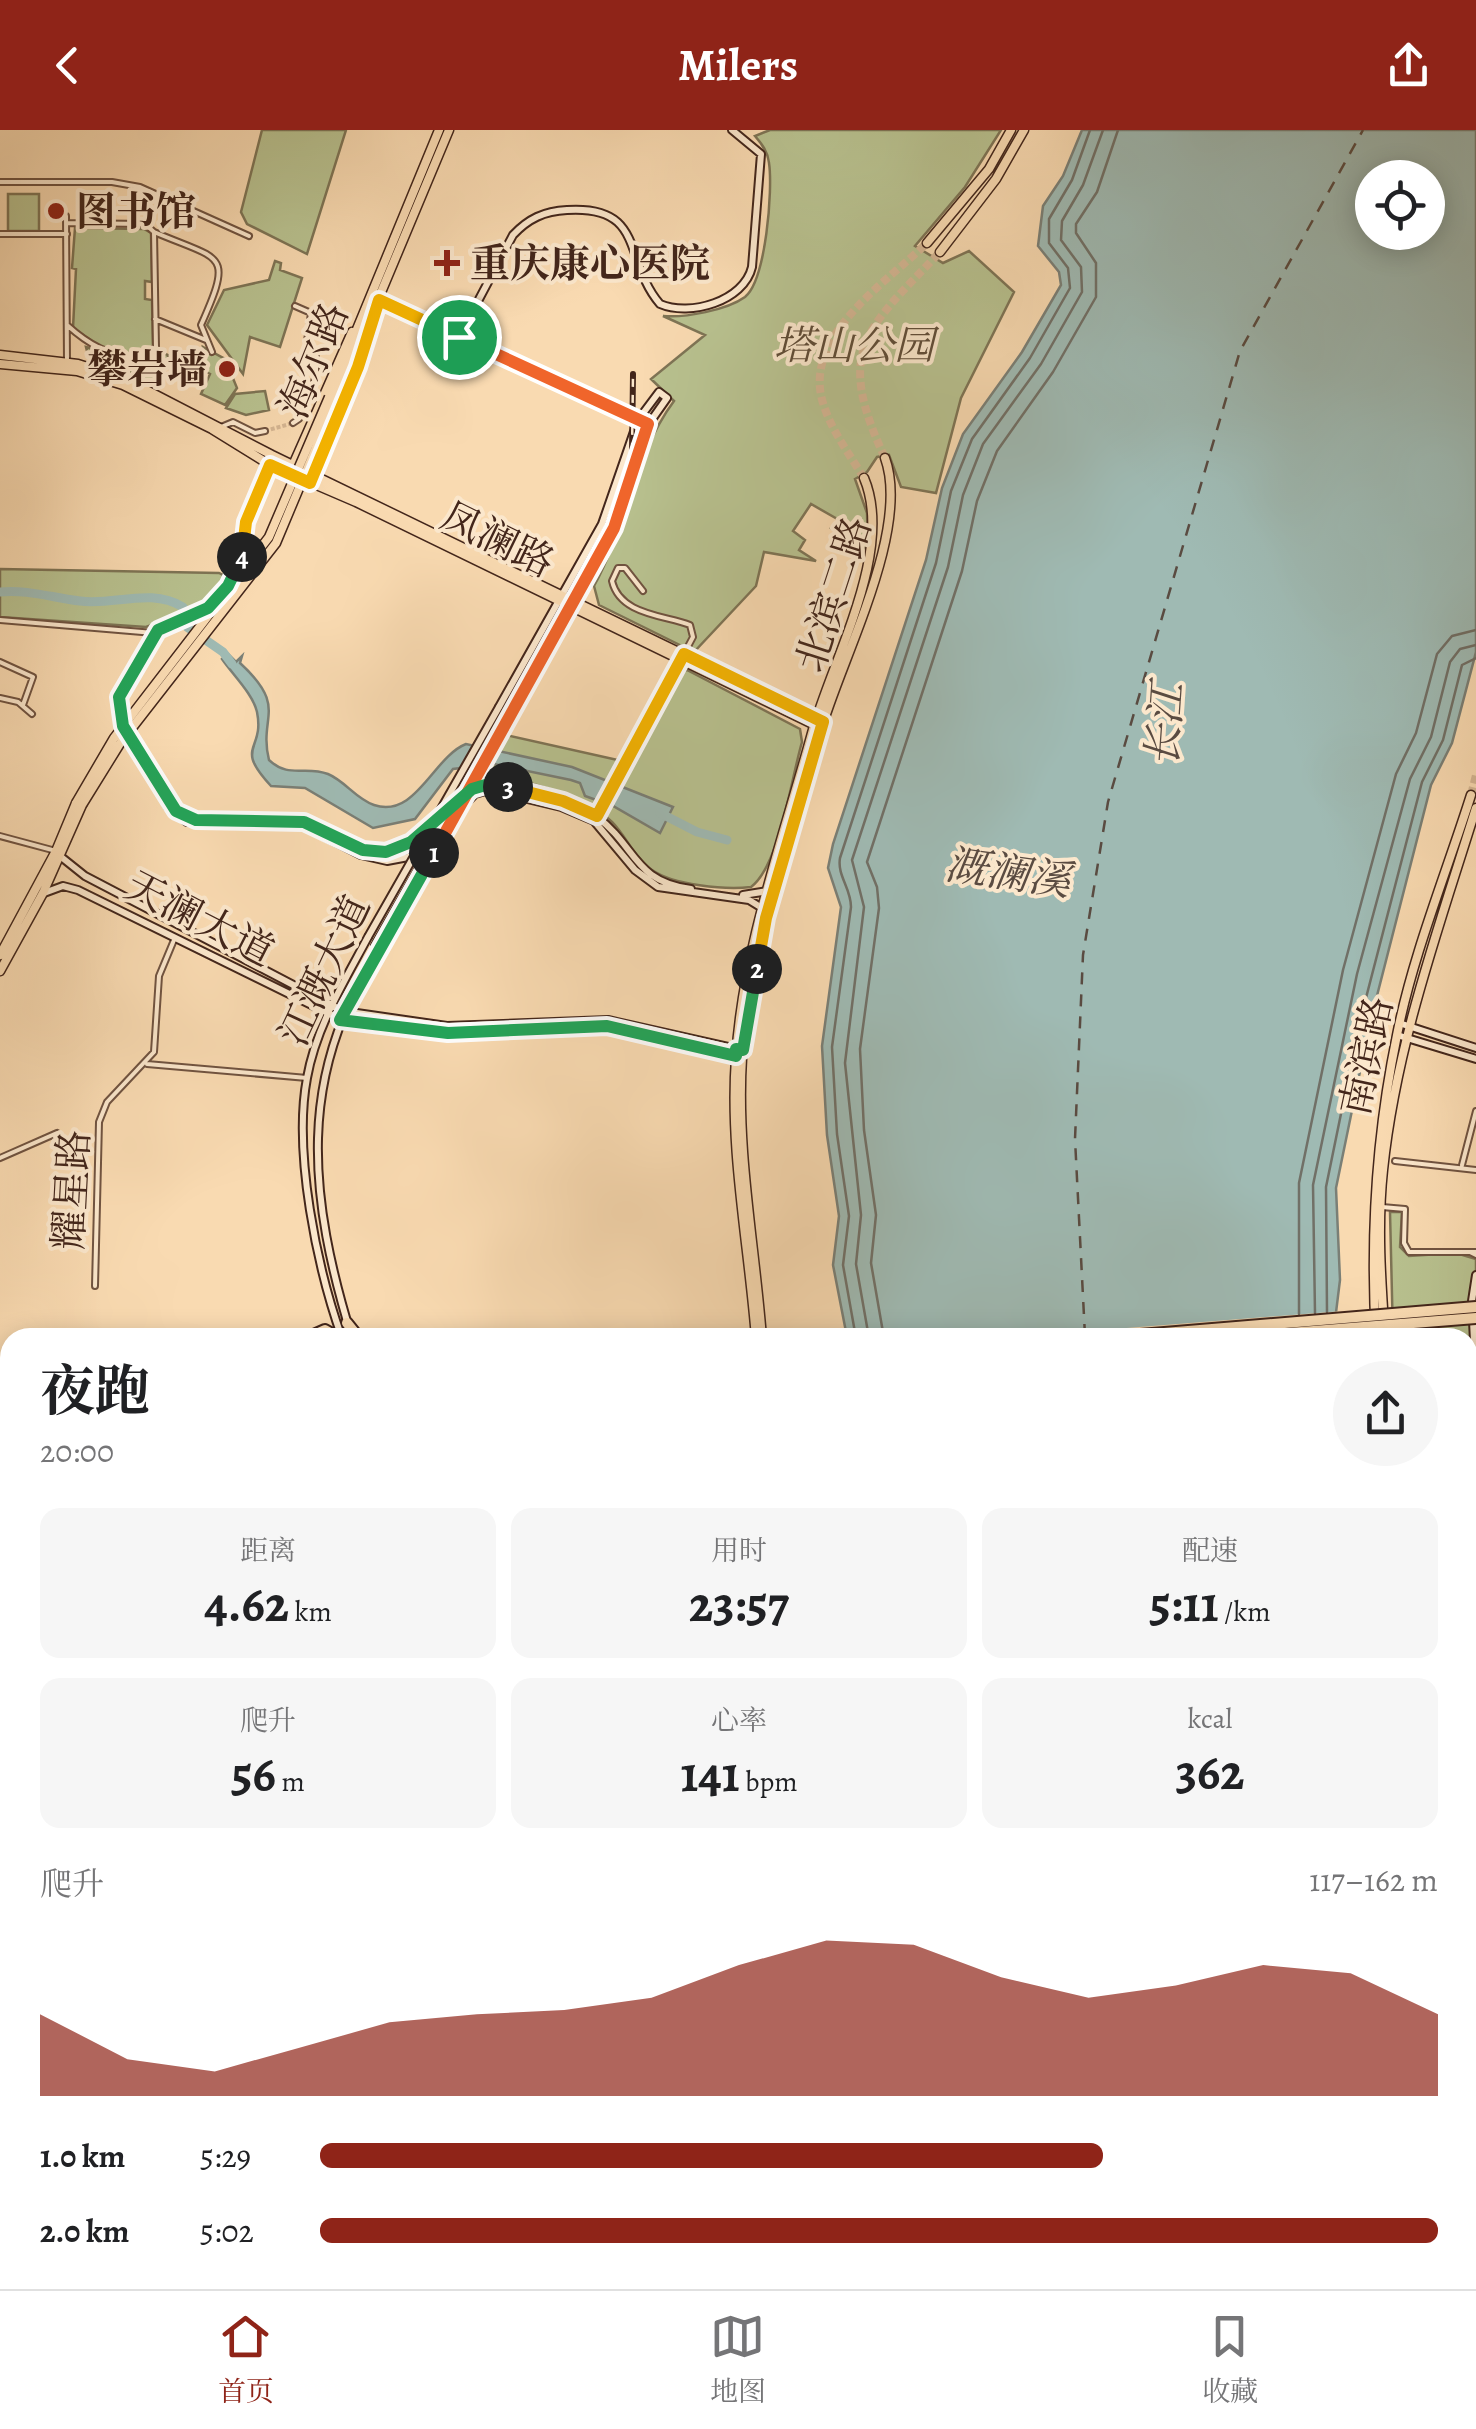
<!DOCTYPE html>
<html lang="zh">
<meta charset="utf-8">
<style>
body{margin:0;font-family:Alegreya,"Noto Serif SC",serif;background:#f6f6f6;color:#202124;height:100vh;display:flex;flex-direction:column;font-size:38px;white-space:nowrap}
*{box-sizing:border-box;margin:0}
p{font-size:32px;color:#757577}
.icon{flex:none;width:55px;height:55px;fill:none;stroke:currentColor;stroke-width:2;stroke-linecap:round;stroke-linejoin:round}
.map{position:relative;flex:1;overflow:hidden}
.side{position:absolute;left:0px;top:1198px;width:1478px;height:962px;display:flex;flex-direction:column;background:#fff;border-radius:30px 30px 0 0;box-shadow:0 5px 25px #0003}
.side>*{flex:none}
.fabs{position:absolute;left:1355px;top:30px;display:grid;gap:20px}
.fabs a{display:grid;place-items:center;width:90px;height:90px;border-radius:50%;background:#fff;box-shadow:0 5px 25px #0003;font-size:50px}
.pin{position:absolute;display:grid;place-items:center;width:85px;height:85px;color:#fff;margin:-42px;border:5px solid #fff;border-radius:50%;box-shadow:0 2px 10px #0007}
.km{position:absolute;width:50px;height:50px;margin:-25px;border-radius:50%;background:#222;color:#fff;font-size:28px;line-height:50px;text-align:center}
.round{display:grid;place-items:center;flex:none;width:105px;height:105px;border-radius:52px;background:#f6f6f6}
.overview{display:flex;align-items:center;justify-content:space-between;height:170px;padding:0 40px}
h1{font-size:55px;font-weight:700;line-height:75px}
.stats{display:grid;grid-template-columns:repeat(3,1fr);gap:15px;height:170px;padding:10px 40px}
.stats div{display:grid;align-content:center;border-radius:20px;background:#f6f6f6;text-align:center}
.stats b{font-size:50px;font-weight:700}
.stats small{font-size:28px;font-weight:400}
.stats p{font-size:28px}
.chart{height:280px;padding:20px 40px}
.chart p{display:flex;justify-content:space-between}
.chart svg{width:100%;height:180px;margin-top:10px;fill:#8f2418;opacity:.7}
ul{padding:0 40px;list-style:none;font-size:32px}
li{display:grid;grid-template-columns:160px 120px 1fr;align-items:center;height:75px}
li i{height:25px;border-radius:12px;background:#8f2418}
header{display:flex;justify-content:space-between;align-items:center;height:130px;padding:0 40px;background:#8f2418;color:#fff;font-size:45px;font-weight:700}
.dock{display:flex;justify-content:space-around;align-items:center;height:140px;border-top:2px solid #e0e0e0;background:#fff;font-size:28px;color:#757577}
.dock a{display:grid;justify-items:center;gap:5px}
.dock .on{color:#8f2418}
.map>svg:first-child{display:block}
.green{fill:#b8c18f;stroke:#7e7455;stroke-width:2.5}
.water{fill:#9fbab3;stroke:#7a7f76;stroke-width:2.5;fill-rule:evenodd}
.pier{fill:#f9dab1}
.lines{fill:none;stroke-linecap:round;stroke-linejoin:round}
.shore{stroke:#717067;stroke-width:2.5}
.river{stroke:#9fbab3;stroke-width:9}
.ferry{stroke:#5a4b41;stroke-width:2.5;stroke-dasharray:12 10;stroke-linecap:butt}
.street-tunnel{stroke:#d5b693;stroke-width:4;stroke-dasharray:4 2;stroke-linecap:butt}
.primary-tunnel{stroke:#d5b693;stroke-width:8;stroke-dasharray:8 4;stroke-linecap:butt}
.street-casing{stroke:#705340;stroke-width:8}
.secondary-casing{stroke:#43261b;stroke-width:10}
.primary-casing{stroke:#43261b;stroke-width:11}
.highway-casing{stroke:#43261b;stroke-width:14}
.street{stroke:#fbe7cc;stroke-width:4}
.secondary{stroke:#fbe7cc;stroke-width:6}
.primary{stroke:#f9dab1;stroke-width:8}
.highway{stroke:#f9dab1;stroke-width:10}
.rail-casing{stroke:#43261b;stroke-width:6}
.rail{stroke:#fbe7cc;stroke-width:2.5;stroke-dasharray:8;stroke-linecap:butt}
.secondary-bridge-casing{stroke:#43261b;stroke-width:10;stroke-linecap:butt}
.primary-bridge-casing{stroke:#43261b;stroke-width:11;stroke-linecap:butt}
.highway-bridge-casing{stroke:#43261b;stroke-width:14;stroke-linecap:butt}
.secondary-bridge{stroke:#fbe7cc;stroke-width:6}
.primary-bridge{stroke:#f9dab1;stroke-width:8}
.highway-bridge{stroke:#f9dab1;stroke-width:10}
.split-1-casing{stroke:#fff;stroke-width:20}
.split-2-casing{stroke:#fff;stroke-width:20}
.split-3-casing{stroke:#fff;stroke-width:20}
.split-4-casing{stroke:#fff;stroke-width:20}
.split-5-casing{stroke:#fff;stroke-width:20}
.split-1{stroke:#f0652b;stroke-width:12}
.split-2{stroke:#22a559;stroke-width:12}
.split-3{stroke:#f5b400;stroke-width:12}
.split-4{stroke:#22a559;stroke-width:12}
.split-5{stroke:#f5b400;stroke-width:12}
.poi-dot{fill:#8f2418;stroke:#fbe7cc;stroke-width:4}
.labels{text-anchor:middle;stroke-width:8;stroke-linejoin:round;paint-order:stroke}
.poi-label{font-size:40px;font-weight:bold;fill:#43261b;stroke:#fbe7cc;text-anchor:start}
.park-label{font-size:40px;font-style:italic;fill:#604d38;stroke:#fbe7cc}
.street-label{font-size:40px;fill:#43261b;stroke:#fbe7cc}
.water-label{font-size:42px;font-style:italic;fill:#5a4b41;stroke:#fbe7cc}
</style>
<header><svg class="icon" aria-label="back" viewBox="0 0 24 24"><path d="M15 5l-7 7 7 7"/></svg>Milers<svg class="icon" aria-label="share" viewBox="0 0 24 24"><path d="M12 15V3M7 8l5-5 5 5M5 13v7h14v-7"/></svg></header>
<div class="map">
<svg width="1476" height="2159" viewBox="0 0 1476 2159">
<rect width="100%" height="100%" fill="#f9dab1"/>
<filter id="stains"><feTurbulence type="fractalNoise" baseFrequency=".002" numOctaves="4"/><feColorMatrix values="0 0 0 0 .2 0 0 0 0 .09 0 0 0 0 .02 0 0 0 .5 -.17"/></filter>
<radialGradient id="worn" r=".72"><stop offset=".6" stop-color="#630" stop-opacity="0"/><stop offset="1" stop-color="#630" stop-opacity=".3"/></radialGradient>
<path class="green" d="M262 0H346L307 124 247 94 241 82Z
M770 0H1001L965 57 915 116 943 133 969 121 1014 162 961 268 936 363 901 357 889 325 877 327 867 342 855 349 867 383 868 420 861 416 864 410 853 403 847 410 831 398 839 390 811 374 793 401 805 410 799 420 816 431 764 422 756 456 694 522 599 475 594 456C627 396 633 326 674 271L651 249 705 205 663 186C685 188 727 180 745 167 766 150 773 59 769 33 768 22 762 14 755 6Z
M8 64H39V101H8Z
M75 98 144 99 151 103 152 152 145 151V169L152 170 153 217 139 227 109 223 73 198 76 139 72 138Z
M275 131 281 133 280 140 302 148 280 217 250 207 243 244 207 195 224 160 269 150Z
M86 217 140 233 156 220 168 225 167 237 161 235 152 255 120 237 89 229Z
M203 217 225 229 237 258 225 275 201 264 210 244 191 233 194 225 205 230Z
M265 261 269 280 246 285 226 278 235 264Z
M0 439 219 443 227 447 199 478 146 497 0 487Z
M687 540 800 599 802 612C791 649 780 735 751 757 725 760 673 755 652 740 635 729 626 706 612 692 588 668 516 643 482 650L506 605 631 633 682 541Z
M1390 1082H1402L1400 1117 1409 1126 1456 1123 1476 1129V1226L1468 1227V1208L1393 1207Z
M712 2150H822L843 2159H711Z
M1182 2150H1265L1269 2159H1188Z"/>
<path class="water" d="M1082 0H1476V522L1452 613 1431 655 1370 893 1336 1058 1340 1150 1333 1207 956 1208 951 1204 947 1208 847 1207 833 1135 839 1086 827 1005 822 916 841 777 828 738 833 714 926 430 942 358 963 304 1022 222 1061 155 1059 142 1038 116 1043 76 1063 46ZM1372 48H1428V102H1372Z
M228 524 236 532 242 526 240 533C289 578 258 586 269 630 289 649 305 635 328 644 345 651 356 669 374 675 416 689 433 627 466 614L572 637 673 677 660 703 613 676 585 666 580 653 571 650 494 634 453 639 415 689 373 698 305 658 271 656C233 615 265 622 257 582 253 564 233 545 222 529Z
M1468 1860 1476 1867V2159H1262L1257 2150H1468Z"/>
<path class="pier" d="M1343 1181 1338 1205 1013 1207Z"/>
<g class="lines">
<path class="shore" d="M1327 1182 1326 1057 1360 891 1422 652 1443 610 1462 535 1476 528
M1315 1183 1313 1055 1357 844 1410 649 1431 607 1450 532 1460 519 1476 515
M1299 1184V1053L1343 840 1396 644 1416 603 1437 524 1452 506 1476 500
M856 1208 843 1135 849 1086 837 1004 832 917 851 777C851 758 837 746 840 728L936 433 951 361 972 309 1030 228 1070 158 1068 138 1049 113V89L1072 50 1090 0
M869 1208 856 1134 861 1085 845 933 864 777 852 730 948 437 963 365 983 314 1041 234 1082 162 1081 137 1061 110 1062 91 1083 55 1103 0
M884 1208 871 1133 876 1085 864 1000 860 919 879 778 877 757 867 732 962 441 977 371 997 321 1053 242 1096 167V133L1076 103V94L1097 62 1118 0"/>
<path class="river" d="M0 462C26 459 54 468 80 471 114 476 150 457 183 477L187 497 223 522 232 534
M660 683 697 702 727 710"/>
<path class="ferry" d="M1085 1206 1075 1009 1083 825 1108 672 1240 221 1363 0
M1468 1956 1476 1981
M1436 2150 1444 2159"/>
<path class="street-tunnel" d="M265 301 293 293"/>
<path class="primary-tunnel" d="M885 328C834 219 866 200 940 122
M864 348C850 325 831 300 823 273 802 206 886 153 927 113
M1471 665 1476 645
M741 2159 751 2150
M749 2159 760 2150"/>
<defs>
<path id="street" d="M0 52H112L140 57 249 106
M66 86 67 232
M67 93 145 94 154 102 156 217 138 230C108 224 90 216 67 195
M154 102C222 131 234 121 201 195L212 222
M0 104H67
M155 189 206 210
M293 293 299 289 316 246V225L307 211 311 183 295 176
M221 297 233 292 255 303 265 301
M229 453 245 418 247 392 269 336
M643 461 625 438H618L612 451C620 485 664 485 690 495L693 507 684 524
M0 490 154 503
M0 532 33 547 23 575
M0 568 18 572 32 584
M123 595C115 567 137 511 164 496 181 487 200 486 214 472
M0 706 56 721
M147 934 307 948
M0 1028 57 1003
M1395 1031 1476 1040
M1462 1035 1476 981
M1382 1077 1405 1079 1404 1113 1409 1122H1470
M1476 1122H1470L1476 1125
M95 1156 99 992 107 972 154 922 159 846 174 810
M0 1267 8 1266
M0 1729 10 1725
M0 1854 10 1853
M0 1859 10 1858
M0 2023H10
M0 2029H10
M326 2150V2159
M1105 2150 1107 2159"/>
<path id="secondary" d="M379 170 641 291
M459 207 513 105C528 89 544 81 567 80 646 75 623 131 660 174 690 187 744 171 752 137L761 24 732 0
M499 577 602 394 638 290 659 262 667 268 648 295 614 398 512 584
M134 611 168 677 187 692 304 696 361 725 387 731 419 725 446 697
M463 676 475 664 489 660 561 677 594 691 635 740 658 757 749 770 762 778
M597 686 681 530
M258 691 301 692
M331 702C342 708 353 717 365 721 421 739 442 649 496 655 526 658 572 668 597 687 636 716 634 752 691 759
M60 726 85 746 343 881 447 896 608 890 737 919
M44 763 63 756 78 760 340 889 449 903 607 896 740 927
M743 765 768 761
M1399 893 1476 918
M1397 905 1476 929
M1476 1145 1472 1171 1476 1251
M342 1208C317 1138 293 1022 307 948 316 897 344 852 368 807
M352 1208C309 1068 295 945 380 819
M0 1285 10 1282
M0 1312H10
M0 1337 10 1323
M1468 1582 1476 1579
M1468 1588 1476 1586
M0 1593 10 1588
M0 1735 10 1757
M0 1752 10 1774
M1468 1798 1476 1804
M134 2150 135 2159
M440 2150V2159
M445 2150V2159
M832 2150 854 2157 954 2159
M1012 2150 1013 2159
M1017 2150V2159
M206 2159 207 2150
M557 2159V2150
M567 2159V2150
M708 2159V2150"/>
<path id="primary" d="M927 113 989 39 1011 0
M940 122 996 49 1024 0
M0 225 78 234 125 249 272 325 823 592
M0 234 77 241 123 255 212 299 270 335 356 372 821 598
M329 267 439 0
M336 270 449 0
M293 335 352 202
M312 349 361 222
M0 825 56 721 76 673
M0 841 43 763 82 675
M756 1208C749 1116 729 1019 736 928 743 818 783 709 812 603 832 530 895 421 864 348
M762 1208C755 1116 736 1020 742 928 750 818 789 709 820 603 841 529 911 400 885 328
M1376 1208C1370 1105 1376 1006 1397 905 1413 824 1446 744 1471 665
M1385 1208C1381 1151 1377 1096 1383 1040 1396 915 1439 797 1476 678
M1468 1815 1476 1821
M1468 1826 1476 1833"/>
<path id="highway" d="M347 1193 359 1208
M307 1208 325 1200 339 1208
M0 1276 10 1275
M0 1290 10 1289
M0 1298 10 1297
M0 1361 9 1366
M0 1389 10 1408
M0 1447 10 1457
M255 2159V2150
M264 2159 265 2150"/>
</defs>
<use href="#street" class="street-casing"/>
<use href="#secondary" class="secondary-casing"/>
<use href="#primary" class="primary-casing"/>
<use href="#highway" class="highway-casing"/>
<use href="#street" class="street"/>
<use href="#secondary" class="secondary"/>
<use href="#primary" class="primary"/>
<use href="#highway" class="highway"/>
<defs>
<path id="rail" d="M373 815 609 401 632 323 633 244
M1170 1208 1476 1183"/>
</defs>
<use href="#rail" class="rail-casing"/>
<use href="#rail" class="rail"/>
<defs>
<path id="secondary-bridge" d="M368 807 499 577
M380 819 512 584
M1064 1208 1106 1204"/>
<path id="primary-bridge" d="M76 673 114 608 269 407 329 267
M82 675 121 612 276 413 336 270"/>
<path id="highway-bridge" d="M1104 1208 1476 1177
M1225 1208 1476 1188
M0 1403 10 1420
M0 1416 10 1435
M0 1432 10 1451"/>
</defs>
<use href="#secondary-bridge" class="secondary-bridge-casing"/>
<use href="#primary-bridge" class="primary-bridge-casing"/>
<use href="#highway-bridge" class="highway-bridge-casing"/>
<use href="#secondary-bridge" class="secondary-bridge"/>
<use href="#primary-bridge" class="primary-bridge"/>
<use href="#highway-bridge" class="highway-bridge"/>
</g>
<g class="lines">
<defs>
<path id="split-1" d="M434 723 614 398 648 294 459 207"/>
<path id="split-2" d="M434 723 340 890 448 903 607 896 736 926V919L743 920 757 839"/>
<path id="split-3" d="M508 657 563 671 597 686 684 524 823 592 766 788 757 839"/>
<path id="split-4" d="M242 427 228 456 208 478 158 500 119 567 123 596 176 681 196 690 304 692 363 720 386 722 411 712 472 659 489 654 508 657"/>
<path id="split-5" d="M242 427 246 392 270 335 310 353 358 237 379 170 459 207"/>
</defs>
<use href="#split-1" class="split-1-casing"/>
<use href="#split-2" class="split-2-casing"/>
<use href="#split-3" class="split-3-casing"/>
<use href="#split-4" class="split-4-casing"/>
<use href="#split-5" class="split-5-casing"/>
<use href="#split-1" class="split-1"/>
<use href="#split-2" class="split-2"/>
<use href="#split-3" class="split-3"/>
<use href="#split-4" class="split-4"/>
<use href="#split-5" class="split-5"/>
</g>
<g class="poi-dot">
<circle cx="56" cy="81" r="10"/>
<path d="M442 118h10v10h10v10h-10v10h-10v-10h-10v-10h10z"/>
<circle cx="227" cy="239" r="10"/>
</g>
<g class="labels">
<g class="poi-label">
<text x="76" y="95">图书馆</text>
<text x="470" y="147">重庆康心医院</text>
<text x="207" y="253" text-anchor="end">攀岩墙</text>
</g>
<g class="park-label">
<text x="854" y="229">塔山公园</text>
</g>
<g class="street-label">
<text transform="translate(313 230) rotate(-68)" y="14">海尔路</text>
<text transform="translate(498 409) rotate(26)" y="14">凤澜路</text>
<text transform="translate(833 464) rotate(-72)" y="14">北滨二路</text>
<text transform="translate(200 788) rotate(27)" y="14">天澜大道</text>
<text transform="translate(324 840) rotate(-65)" y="14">江溉大道</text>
<text transform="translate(1366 926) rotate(-78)" y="14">南滨路</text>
<text transform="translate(71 1060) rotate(-87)" y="14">耀星路</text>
</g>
<g class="water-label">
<text transform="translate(1164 595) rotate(-86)" y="15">长江</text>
<text transform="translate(1008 742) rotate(8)" y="15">溉澜溪</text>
</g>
</g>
<rect width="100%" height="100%" filter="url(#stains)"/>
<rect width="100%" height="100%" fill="url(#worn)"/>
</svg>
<div class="fabs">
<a><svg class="icon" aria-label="locate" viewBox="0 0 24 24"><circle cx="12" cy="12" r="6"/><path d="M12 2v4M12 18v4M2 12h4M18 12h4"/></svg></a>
</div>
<div class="pin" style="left:459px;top:207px;background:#1e9e55"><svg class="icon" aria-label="arrive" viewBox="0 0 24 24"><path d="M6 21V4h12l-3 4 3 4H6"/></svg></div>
<b class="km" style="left:434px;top:723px">1</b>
<b class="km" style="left:757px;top:839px">2</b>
<b class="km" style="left:508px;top:657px">3</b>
<b class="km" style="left:242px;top:427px">4</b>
<section class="side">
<div class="overview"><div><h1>夜跑</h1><p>20:00</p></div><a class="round"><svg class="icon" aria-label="share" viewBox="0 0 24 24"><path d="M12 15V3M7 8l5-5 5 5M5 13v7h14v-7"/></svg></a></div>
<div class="stats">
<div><p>距离</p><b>4.62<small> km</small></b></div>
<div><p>用时</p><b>23:57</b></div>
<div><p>配速</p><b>5:11<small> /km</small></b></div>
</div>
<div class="stats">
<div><p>爬升</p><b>56<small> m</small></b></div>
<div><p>心率</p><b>141<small> bpm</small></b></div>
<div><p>kcal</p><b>362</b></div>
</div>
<div class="chart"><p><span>爬升</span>117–162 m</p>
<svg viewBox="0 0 160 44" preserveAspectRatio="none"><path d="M0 44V24L10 35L20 38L30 32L40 26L50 24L60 23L70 20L80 12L90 6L100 7L110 15L120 20L130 17L140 12L150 14L160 24V44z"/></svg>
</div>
<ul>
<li><b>1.0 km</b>5:29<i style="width:70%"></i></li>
<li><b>2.0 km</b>5:02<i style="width:100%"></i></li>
</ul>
</section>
</div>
<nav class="dock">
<a class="on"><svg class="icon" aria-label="home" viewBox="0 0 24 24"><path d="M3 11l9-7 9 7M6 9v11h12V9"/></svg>首页</a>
<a><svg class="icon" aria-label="map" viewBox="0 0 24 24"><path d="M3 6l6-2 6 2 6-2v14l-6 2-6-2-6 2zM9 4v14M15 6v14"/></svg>地图</a>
<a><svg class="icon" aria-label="saved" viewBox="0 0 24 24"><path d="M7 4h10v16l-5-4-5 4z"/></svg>收藏</a>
</nav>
